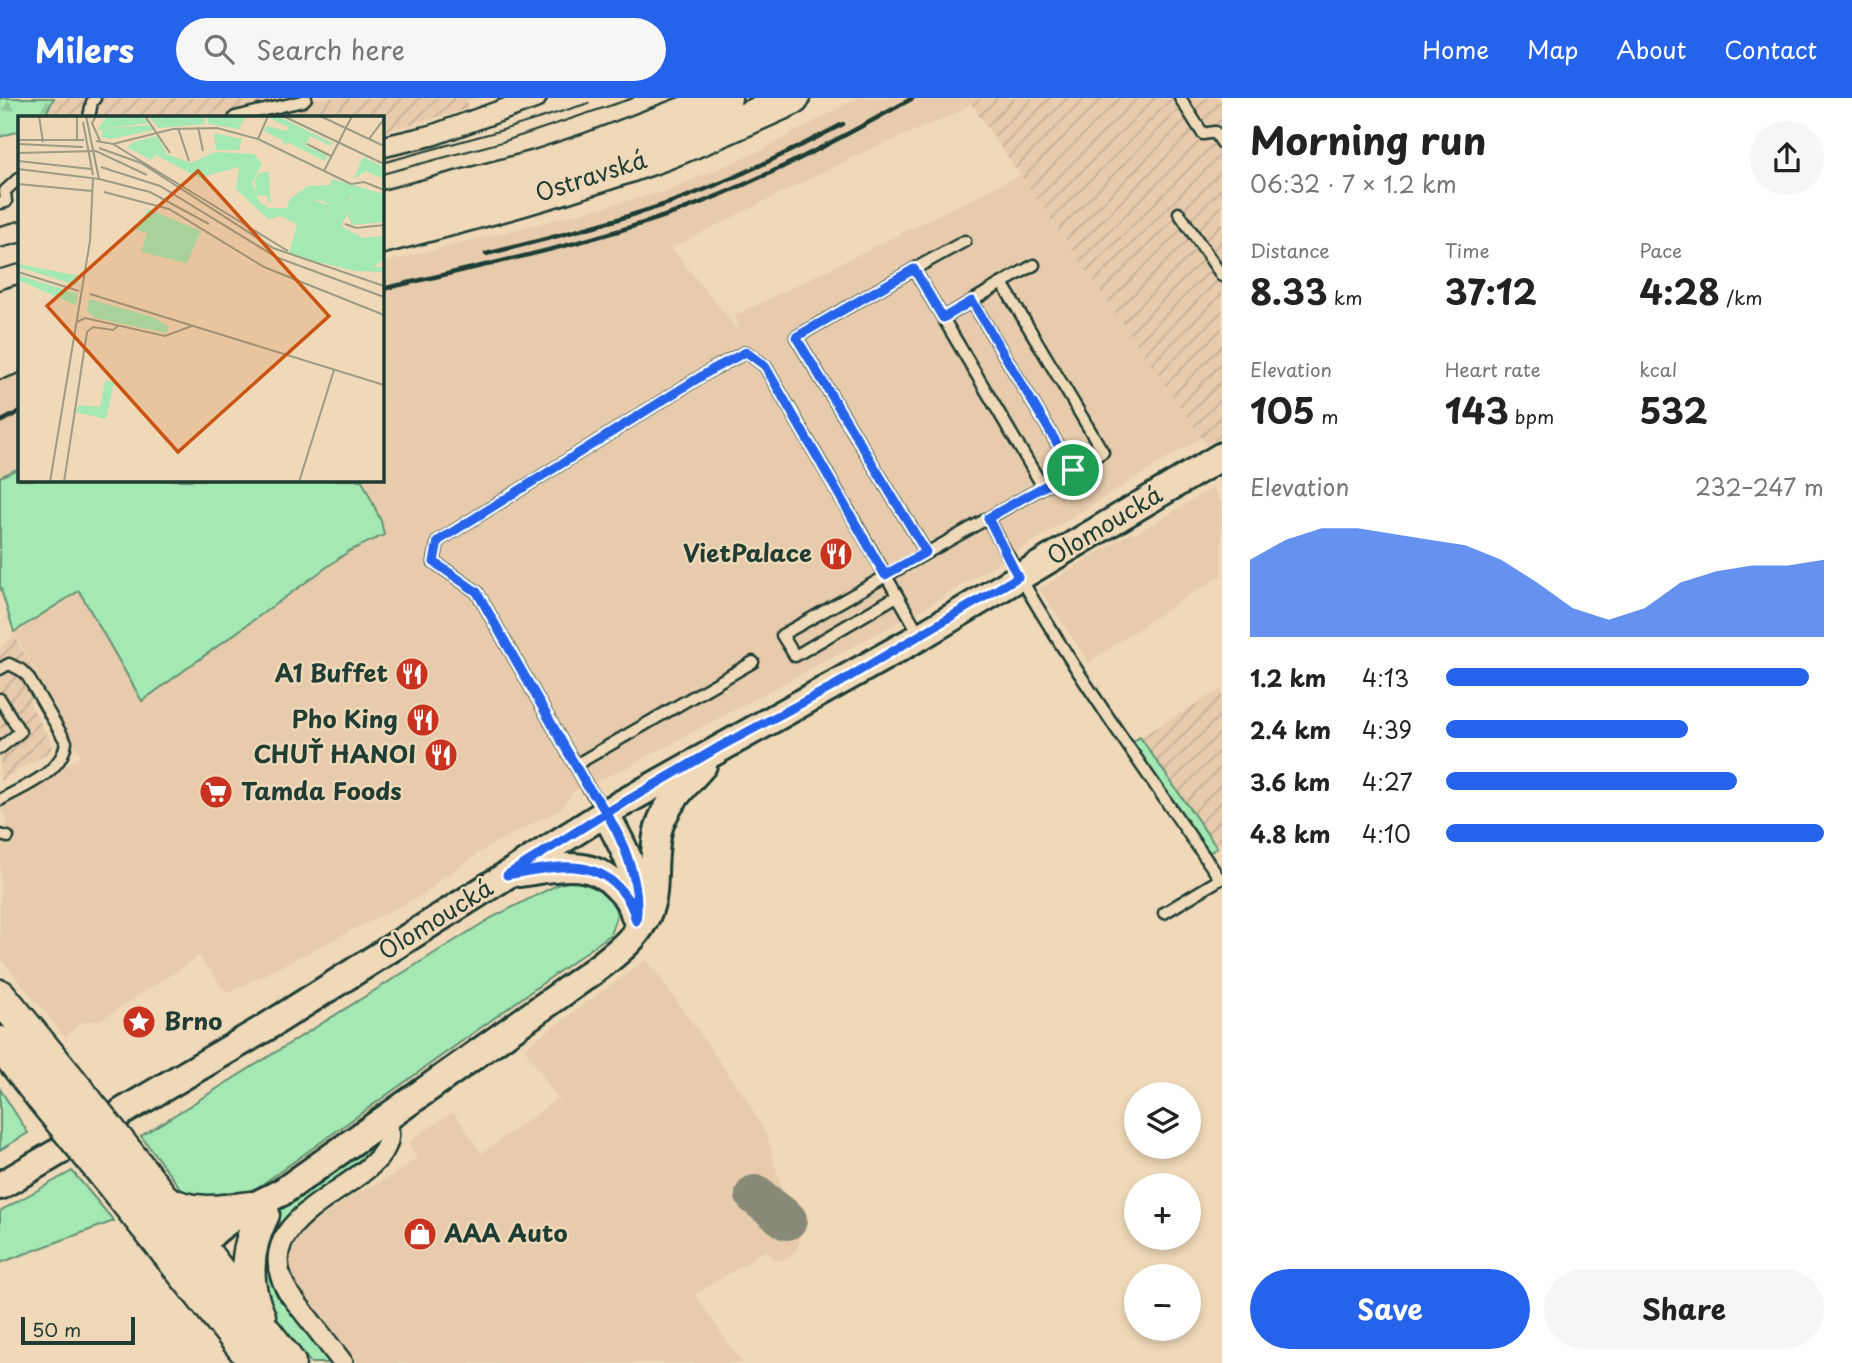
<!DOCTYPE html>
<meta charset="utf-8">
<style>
body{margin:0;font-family:"Playpen Sans",sans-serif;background:#f6f6f6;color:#222;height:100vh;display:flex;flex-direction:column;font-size:26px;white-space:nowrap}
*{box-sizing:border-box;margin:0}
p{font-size:23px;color:#767676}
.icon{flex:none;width:38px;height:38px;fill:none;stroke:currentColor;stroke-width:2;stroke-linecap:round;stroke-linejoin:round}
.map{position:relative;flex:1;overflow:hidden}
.panel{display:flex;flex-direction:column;background:#fff;width:630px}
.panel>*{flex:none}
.tools{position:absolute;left:1124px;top:984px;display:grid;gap:14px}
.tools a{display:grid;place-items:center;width:77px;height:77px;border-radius:50%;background:#fff;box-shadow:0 4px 10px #0003;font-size:35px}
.scale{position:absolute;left:21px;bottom:18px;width:114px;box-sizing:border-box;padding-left:7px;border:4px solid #1f3d34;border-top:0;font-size:19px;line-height:24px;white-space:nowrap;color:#1f3d34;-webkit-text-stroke:5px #efd9b8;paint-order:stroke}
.pin{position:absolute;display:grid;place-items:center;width:60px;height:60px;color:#fff;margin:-30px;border:4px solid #fff;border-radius:50%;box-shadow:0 2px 7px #0007}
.round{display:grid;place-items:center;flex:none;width:74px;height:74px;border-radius:37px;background:#f6f6f6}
.headline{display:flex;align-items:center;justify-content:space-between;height:119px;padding:0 28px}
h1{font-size:38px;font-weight:700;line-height:52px}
.stats{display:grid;grid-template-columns:repeat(3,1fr);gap:10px;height:119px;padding:7px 28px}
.stats div{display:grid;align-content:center}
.stats b{font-size:35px;font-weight:700}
.stats small{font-size:19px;font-weight:400}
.stats p{font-size:19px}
.chart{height:196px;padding:14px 28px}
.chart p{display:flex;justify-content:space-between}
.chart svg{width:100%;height:126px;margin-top:7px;fill:#2563eb;opacity:.7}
.primary-button{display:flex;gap:14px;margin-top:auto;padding:14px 28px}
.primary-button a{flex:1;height:80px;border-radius:42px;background:#2563eb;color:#fff;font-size:28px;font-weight:700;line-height:80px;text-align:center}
.primary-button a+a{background:#f6f6f6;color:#222}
ul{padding:0 28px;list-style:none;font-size:23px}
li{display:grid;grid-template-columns:112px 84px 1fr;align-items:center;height:52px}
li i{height:18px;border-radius:9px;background:#2563eb}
header{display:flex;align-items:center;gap:42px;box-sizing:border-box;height:98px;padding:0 35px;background:#2563eb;color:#fff}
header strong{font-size:33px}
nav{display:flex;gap:38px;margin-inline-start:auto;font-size:24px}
.search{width:490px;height:63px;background:#f6f6f6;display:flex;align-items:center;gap:18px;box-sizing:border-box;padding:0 24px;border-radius:38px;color:#767676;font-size:26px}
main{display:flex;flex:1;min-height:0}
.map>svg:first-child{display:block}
.built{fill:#e7cbac}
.industrial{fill:url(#industrial-furrows)}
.grass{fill:#a4e8b3;stroke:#629274;stroke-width:2}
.forest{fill:url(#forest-firs);stroke:#629274;stroke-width:2}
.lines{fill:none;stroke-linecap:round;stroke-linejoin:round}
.taxiway{stroke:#878b76;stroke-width:40}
.service-casing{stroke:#1f3d34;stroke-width:15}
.minor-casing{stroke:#1f3d34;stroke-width:24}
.secondary-casing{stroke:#1f3d34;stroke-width:32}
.trunk-casing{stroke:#1f3d34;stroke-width:37}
.service{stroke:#efd9b8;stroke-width:10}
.minor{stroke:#efd9b8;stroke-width:19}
.secondary{stroke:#efd9b8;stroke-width:26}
.trunk{stroke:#efd9b8;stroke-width:32}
.tram{stroke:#1f3d34;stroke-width:2}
.rail{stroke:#1f3d34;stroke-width:4.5}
.trunk-bridge-casing{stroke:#1f3d34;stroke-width:37;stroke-linecap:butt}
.trunk-bridge{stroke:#efd9b8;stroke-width:32}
.route-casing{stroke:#fff;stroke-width:14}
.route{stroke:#2563eb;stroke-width:9}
.labels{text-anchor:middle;stroke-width:5;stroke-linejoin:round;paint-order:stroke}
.street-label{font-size:24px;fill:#1f3d34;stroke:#efd9b8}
.poi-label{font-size:24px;font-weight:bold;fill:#1f3d34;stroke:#efd9b8;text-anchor:end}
.inset-road{fill:none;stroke:#9c9b83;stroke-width:2}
.view{fill:#ca5512;fill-opacity:0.15;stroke:#ca5512;stroke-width:3.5}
.inset-edge{fill:none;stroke:#1f3d34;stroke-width:3.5}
</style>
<header>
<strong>Milers</strong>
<div class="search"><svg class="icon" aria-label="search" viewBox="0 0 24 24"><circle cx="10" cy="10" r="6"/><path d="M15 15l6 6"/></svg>Search here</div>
<nav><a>Home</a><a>Map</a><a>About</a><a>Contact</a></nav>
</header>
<main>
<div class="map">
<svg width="1222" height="1265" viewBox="0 0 1222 1265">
<defs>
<pattern id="industrial-furrows" width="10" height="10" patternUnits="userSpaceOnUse" patternTransform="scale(1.75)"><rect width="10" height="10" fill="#e7cbac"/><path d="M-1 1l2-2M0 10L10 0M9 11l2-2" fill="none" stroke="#c6af95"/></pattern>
<pattern id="forest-firs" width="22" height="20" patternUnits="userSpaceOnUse" patternTransform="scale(1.75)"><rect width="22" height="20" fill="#a4e8b3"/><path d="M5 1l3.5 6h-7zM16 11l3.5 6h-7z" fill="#8dc89b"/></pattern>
</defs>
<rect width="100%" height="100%" fill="#efd9b8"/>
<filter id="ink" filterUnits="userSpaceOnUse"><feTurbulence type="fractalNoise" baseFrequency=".0143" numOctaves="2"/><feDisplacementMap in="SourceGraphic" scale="14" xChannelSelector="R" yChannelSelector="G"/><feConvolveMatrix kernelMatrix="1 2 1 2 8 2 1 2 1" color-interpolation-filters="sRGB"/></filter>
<g filter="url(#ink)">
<path class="built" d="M858 0H981L951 18 863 54 671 150 738 232 736 217 1020 77 1202 339 928 508 622 672 574 693 561 711 491 747 442 780 426 795 227 895 199 858 101 922 82 924 65 939 0 860V732L9 726 0 709 81 658 14 534 79 493 142 602 349 453 368 447 381 423 362 382H382V165L664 94 760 53Z
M19 270V370L0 379V278Z
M1213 390 1222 406V477L1176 505 1089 564 1039 491 1132 434 1134 437Z
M647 861 746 1001 767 1038 784 1099 800 1140 798 1149 789 1160 777 1163 766 1152 695 1197 742 1265H358L297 1188 290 1169V1159L297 1141 304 1132 355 1096 388 1080 409 1066 417 1059 410 1048 411 1042 453 1014 482 1055 557 1001 570 1018 524 950Z"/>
<path class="industrial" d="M54 0H474L467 2 468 11 382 34V19H44Z
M981 0H1222V338L1207 347 971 6Z
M14 537 41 586 32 591 30 606 52 645 51 653 0 683V551Z
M1222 591V747L1217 750 1140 639Z"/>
<path class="grass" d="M19 370V382H362L381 423 384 437 349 453 142 603 79 493 14 534 0 488V379Z
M1140 639 1217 750 1208 755 1130 646Z
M583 781 609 793 617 816 610 837 257 1090 232 1099 186 1098 141 1038 491 820 559 786Z
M0 991 28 1035 0 1052Z
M363 1050 369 1053V1059L290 1117 276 1133 271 1148 268 1166 273 1189 331 1265H311L277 1222 258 1192 271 1118Z
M72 1073 114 1123 0 1165V1113Z"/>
<path class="forest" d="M0 0H54L44 19H19V33L0 39Z"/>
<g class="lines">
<path class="taxiway" d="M755 1097 787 1122"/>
<defs>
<path id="service" d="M1180 0 1203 36 1215 34 1222 45
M89 19 92 4 95 0
M235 19 303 3 306 0
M0 105 6 104 5 93 19 80
M1179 115 1222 178
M914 171 965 143
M1002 185 1034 167
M943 220 972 203
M988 420C1053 547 1139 663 1220 781
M926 454 796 239 914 171 1043 389
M897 498 795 558 782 537 1073 372 972 203 1002 185 1103 354 1073 372
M0 571 9 566 21 572 28 579 66 644C63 675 24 688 0 702
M0 601 20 634 0 650
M577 666 753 564
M605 713 587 688 477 494 434 464 438 443 713 271 746 254 765 268 920 537
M0 737 8 739
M1164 815 1222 780"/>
<path id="minor" d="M382 49 433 37 536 0
M0 139 19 134
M343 1265 288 1194C234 1104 420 1085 384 1020"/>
<path id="secondary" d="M605 715C622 746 643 782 637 818
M519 775C555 770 591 759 618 790 627 799 632 806 635 818
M122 1014 265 930 605 715 921 538 1222 358
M0 1088 60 1053
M197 1169C198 1161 201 1150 206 1143 218 1124 262 1104 282 1094L592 874C620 853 649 832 653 794 655 773 653 750 659 729 667 704 686 686 703 667"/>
<path id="trunk" d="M382 110 537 69 591 51 725 0
M382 139C475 115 569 90 660 57 705 40 749 20 793 0
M0 210 19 204
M0 239 19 232
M0 264 19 257
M0 898 69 982
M0 945 42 999
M134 1064 289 1265
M108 1080 256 1265
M163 1102C189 1119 221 1114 250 1110
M259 1219C243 1184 246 1149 263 1116"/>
</defs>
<use href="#service" class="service-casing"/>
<use href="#minor" class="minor-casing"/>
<use href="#secondary" class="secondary-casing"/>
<use href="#trunk" class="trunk-casing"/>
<use href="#service" class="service"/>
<use href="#minor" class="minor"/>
<use href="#secondary" class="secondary"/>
<use href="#trunk" class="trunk"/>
<path class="tram" d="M382 65 499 33 589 5
M382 76 502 44 633 0
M0 171 19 166"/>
<path class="rail" d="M486 156C548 141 611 125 672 104 731 83 787 55 843 26
M382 191C480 168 579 148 674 115 757 85 836 43 913 0
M0 324 19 314"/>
<defs>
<path id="trunk-bridge" d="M69 982 134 1064
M42 999 108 1080"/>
</defs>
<use href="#trunk-bridge" class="trunk-bridge-casing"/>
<use href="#trunk-bridge" class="trunk-bridge"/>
</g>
</g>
<g class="lines" filter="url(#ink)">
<defs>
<path id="route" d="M1073 372 988 420 1018 479 832 589 721 648 606 715 507 777C545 771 588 757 618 789 628 800 633 809 636 823 643 779 615 721 587 688L477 494 434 464 438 443 713 271 746 254 765 268 885 477 926 454 796 239 914 171 943 220 972 203 1073 372"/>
</defs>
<use href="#route" class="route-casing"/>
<use href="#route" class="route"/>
</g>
<defs>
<symbol id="restaurant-disc" viewBox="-11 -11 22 22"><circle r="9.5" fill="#c8321e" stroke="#efd9b8"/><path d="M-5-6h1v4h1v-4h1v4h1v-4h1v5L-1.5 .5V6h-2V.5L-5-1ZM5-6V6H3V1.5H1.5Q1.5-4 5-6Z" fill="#fff"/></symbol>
<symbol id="supermarket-disc" viewBox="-11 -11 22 22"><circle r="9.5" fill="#c8321e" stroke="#efd9b8"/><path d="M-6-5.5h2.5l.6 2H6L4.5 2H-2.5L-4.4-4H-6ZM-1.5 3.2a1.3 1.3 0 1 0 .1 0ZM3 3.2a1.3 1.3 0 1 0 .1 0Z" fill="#fff"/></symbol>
<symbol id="sight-disc" viewBox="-11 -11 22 22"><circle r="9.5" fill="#c8321e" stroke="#efd9b8"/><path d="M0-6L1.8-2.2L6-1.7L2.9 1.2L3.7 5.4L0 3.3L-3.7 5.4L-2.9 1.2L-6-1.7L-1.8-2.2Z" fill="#fff"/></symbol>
<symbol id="shop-disc" viewBox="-11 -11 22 22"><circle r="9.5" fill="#c8321e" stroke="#efd9b8"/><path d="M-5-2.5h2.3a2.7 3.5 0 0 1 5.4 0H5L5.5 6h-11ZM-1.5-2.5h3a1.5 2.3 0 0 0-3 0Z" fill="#fff"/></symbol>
</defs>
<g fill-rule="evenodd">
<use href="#restaurant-disc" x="817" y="437" width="38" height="38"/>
<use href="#restaurant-disc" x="393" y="557" width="38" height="38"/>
<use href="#restaurant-disc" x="404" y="603" width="38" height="38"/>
<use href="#restaurant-disc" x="422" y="638" width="38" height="38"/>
<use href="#supermarket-disc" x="197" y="675" width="38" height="38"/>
<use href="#sight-disc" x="120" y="905" width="38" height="38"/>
<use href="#shop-disc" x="401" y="1117" width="38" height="38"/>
</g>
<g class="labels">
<g class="street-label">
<text transform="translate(591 79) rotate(-18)" y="8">Ostravská</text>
<text transform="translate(1105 428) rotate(-31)" y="8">Olomoucká</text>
<text transform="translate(436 822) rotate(-32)" y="8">Olomoucká</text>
</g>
<g class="poi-label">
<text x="812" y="464">VietPalace</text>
<text x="388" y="584">A1 Buffet</text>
<text x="398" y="630">Pho King</text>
<text x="416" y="665">CHUŤ HANOI</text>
<text x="241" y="702" text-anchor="start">Tamda Foods</text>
<text x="164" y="932" text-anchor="start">Brno</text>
<text x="444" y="1144" text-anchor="start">AAA Auto</text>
</g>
</g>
<g transform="translate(18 18)">
<rect width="366" height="366" fill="#efd9b8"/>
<path d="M251 56 252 86H250L249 80 238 79 237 64 241 57ZM130 93 183 115 169 147 123 136 129 117 118 114ZM0 148 62 160 59 169 0 151ZM0 159 60 178 58 189 0 164ZM71 183 135 201 151 211 148 217 77 202 69 195ZM87 265 96 266 88 303 57 296 61 289 82 291Z" fill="#a4e8b3"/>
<path d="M116 26 173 47 197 36 236 38 244 48 234 67 242 87 251 92H269L272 83 290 70 313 69 330 76 335 89 323 110 345 122 366 120V142L356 151H366V156L337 155 301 146 312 91 306 85 295 84 280 109 263 100 250 103 218 73 221 51 181 62 138 39 133 44 109 31Z" fill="#a4e8b3"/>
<path d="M130 0H186L187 8 141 12ZM189 0H227L221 13 191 8ZM260 0 314 27 313 30 292 20 287 30 309 39 307 45 269 26 267 30 264 24 246 15 248 10 269 15 270 11 252 2ZM133 9 135 14 93 23 83 21 85 15 79 13ZM139 20 149 38 116 26ZM345 41 366 51V63L348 55 336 63ZM314 63 366 78V106L334 109 330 100 334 81 312 69ZM295 84 312 90 301 148 271 137 285 88Z" fill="#a4e8b3"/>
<path d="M89 0H125L131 7 80 13ZM196 17 224 23 221 34H198Z" fill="#a4e8b3"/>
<path class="inset-road" d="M21 0 25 26M68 0 81 63M78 0 74 7 82 25M127 0 152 37M265 0 366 48M302 0 366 30M65 6 75 59M180 11 185 35M160 12 171 45M240 23 250 0M351 23 366 3M0 24H66M59 25V0M78 25 95 28 155 13 199 12 240 23 333 68 346 66 366 74M0 28 65 31M95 28 270 135M289 28 313 40M81 32 123 47 255 132 366 170M0 37 78 35 129 59M0 45 73 53M83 51 142 70 258 141 366 181M0 53 81 63 132 76 191 108M306 55 334 0M0 68 74 75M86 76 151 93 246 151 366 199M327 108 338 112 366 109M0 156 61 175M72 178 366 269M59 206 67 202 147 220 174 210M32 366 72 125 75 62M46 366 69 216 75 211 95 214 100 210M281 366 316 254"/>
<path class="view" d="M180 55 311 200 160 336 29 190Z"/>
<rect width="366" height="366" class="inset-edge"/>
</g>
</svg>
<div class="tools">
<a><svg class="icon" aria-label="layers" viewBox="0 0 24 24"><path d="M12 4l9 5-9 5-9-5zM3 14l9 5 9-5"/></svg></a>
<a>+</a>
<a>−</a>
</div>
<div class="scale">50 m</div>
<div class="pin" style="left:1073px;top:372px;background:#1e9e55"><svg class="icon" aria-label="arrive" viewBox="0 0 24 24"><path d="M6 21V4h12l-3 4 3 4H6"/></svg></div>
</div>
<section class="panel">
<div class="headline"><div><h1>Morning run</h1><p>06:32 · 7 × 1.2 km</p></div><a class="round"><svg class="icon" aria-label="share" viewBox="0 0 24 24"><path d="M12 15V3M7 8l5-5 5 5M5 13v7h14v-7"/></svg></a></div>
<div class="stats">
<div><p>Distance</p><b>8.33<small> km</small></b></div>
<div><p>Time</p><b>37:12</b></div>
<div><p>Pace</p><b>4:28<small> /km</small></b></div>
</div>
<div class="stats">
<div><p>Elevation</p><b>105<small> m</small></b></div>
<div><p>Heart rate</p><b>143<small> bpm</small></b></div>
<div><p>kcal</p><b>532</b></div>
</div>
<div class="chart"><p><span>Elevation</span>232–247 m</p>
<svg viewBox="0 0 160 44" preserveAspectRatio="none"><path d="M0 44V17L10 10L20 6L30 6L40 8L50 10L60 12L70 17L80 25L90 34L100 38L110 34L120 25L130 21L140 19L150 19L160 17V44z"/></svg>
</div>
<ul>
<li><b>1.2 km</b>4:13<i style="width:96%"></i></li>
<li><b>2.4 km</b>4:39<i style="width:64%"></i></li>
<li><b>3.6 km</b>4:27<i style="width:77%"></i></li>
<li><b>4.8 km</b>4:10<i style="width:100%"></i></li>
</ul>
<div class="primary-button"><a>Save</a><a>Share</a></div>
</section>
</main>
